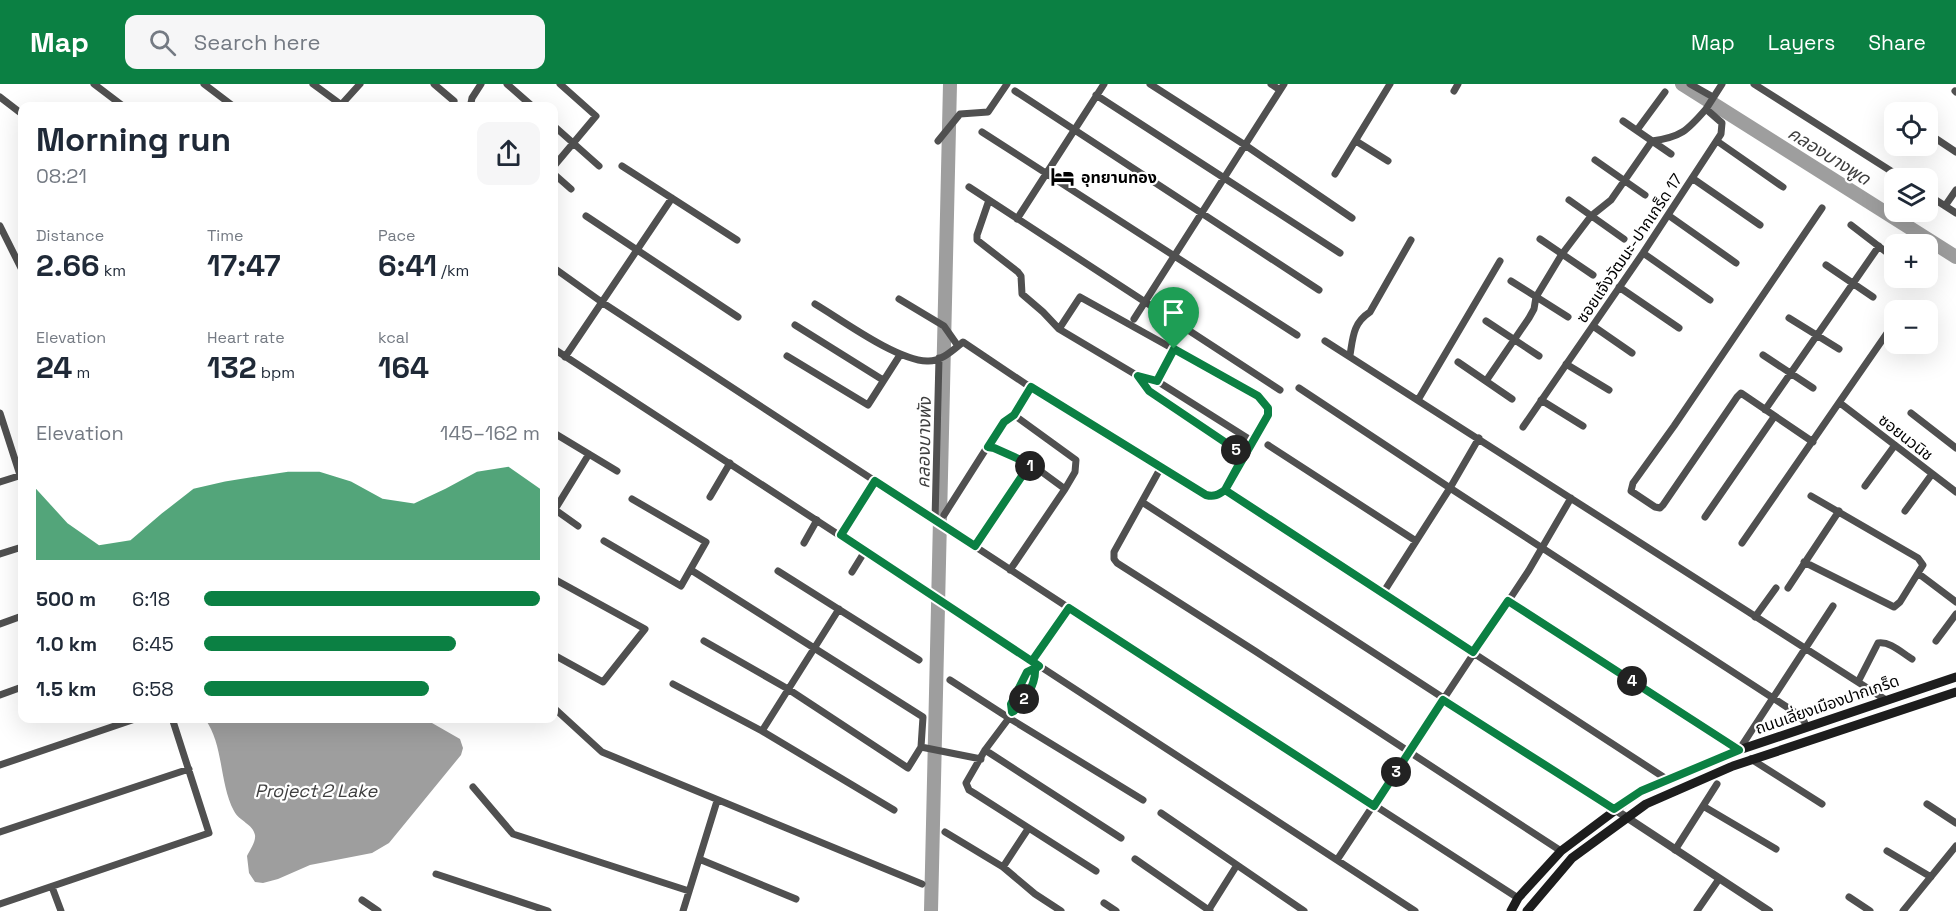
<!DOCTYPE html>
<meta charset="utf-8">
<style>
body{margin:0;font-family:"Space Grotesk","Noto Sans Thai",sans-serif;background:#f6f6f7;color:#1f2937;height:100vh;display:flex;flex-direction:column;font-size:22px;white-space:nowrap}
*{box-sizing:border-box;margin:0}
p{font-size:20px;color:#747a83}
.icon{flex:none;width:33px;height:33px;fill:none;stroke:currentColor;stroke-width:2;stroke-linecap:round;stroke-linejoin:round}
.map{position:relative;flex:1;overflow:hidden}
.panel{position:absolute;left:18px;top:18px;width:540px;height:621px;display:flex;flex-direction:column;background:#fff;border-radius:12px;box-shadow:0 6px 24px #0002}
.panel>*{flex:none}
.tools{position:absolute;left:1884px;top:18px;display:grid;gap:12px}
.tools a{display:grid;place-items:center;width:54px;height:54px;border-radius:12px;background:#fff;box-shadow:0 6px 24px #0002;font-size:30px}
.pin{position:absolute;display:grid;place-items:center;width:51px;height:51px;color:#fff;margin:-62px -26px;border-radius:50% 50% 50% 0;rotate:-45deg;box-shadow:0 0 6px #0007}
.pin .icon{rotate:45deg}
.km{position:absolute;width:30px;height:30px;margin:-15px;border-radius:50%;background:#222;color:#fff;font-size:16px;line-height:30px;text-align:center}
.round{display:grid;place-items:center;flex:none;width:63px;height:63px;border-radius:12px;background:#f6f6f7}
.head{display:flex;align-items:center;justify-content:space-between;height:102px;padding:0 18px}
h1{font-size:33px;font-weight:700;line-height:45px}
.stats{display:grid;grid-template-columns:repeat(3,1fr);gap:9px;height:102px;padding:6px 18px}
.stats div{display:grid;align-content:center}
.stats b{font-size:30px;font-weight:700}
.stats small{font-size:16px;font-weight:400}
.stats p{font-size:16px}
.chart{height:168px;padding:12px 18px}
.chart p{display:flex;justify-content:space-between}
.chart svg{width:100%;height:108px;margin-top:6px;fill:#0b8043;opacity:.7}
ul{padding:0 18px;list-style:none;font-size:20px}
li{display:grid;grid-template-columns:96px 72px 1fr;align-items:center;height:45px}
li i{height:15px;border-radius:8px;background:#0b8043}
header{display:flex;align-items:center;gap:36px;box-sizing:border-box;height:84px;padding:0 30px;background:#0b8043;color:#fff}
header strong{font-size:28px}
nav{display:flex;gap:33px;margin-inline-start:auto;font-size:21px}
.search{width:420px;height:54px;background:#f6f6f7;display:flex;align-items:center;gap:15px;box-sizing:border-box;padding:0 21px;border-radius:12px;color:#747a83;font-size:22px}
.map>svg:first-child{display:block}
.water{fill:#9e9e9e}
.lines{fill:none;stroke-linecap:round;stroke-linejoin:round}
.river{stroke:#9e9e9e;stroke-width:14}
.minor{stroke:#505050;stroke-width:7}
.tertiary{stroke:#505050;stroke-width:8}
.secondary{stroke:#1d1d1d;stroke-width:9}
.route-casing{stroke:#fff;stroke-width:12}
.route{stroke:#0b8043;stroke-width:8}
.labels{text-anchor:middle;stroke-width:4.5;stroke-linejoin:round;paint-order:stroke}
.poi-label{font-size:16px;font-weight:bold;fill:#000;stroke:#fff;text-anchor:start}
.street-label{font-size:16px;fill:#000;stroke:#fff}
.water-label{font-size:18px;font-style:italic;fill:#3f3f3f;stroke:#fff}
</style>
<header>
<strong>Map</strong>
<div class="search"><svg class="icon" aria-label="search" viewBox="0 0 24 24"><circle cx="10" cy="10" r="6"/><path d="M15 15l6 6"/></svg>Search here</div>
<nav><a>Map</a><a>Layers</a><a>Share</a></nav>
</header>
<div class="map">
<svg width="1956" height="827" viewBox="0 0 1956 827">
<rect width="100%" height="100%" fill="#fff"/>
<path class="water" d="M205 635H425L460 655 463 664 461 671 389 759 372 769 310 781 278 795 263 799 255 798 249 789 247 772C250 766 256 758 255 751 253 740 239 737 234 727 219 699 224 661 205 635Z"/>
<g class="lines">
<path class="river" d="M1682 0 1956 173
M931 827 950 0"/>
<path class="minor" d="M94 0 123 22
M204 0 233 22
M313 0 343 22
M434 0 454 17
M507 0 532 22
M1150 0 1245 61 1352 134
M1271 0 1280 6
M1690 0 1713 13
M1754 0 1902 94
M1015 7 1319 206
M1454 7 1458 0
M1955 7 1956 8
M1096 11 1340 169
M0 13 22 30
M340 22 360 0
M475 22 471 19 472 14 481 0
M1623 37 1671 70
M554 42 599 82
M1637 46 1665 8
M982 48 1297 251
M1929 50 1956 68
M938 57 960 30 988 28 1007 0
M1356 57 1388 77
M1717 57 1783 103
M1595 76 1645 111
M554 82 596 32 560 0
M622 82 737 156
M554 90 571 105
M1335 90 1390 0
M1692 94 1760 141
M969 103 1280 306
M1928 111 1956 129
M1569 116 1624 155
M988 119 977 151V156L1018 188 1021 192 1022 210 1043 228 1059 245 1138 292 1157 297 1252 357
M1945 122 1956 106
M1668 131 1736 179
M586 132 738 233
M1017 135 1104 0
M1851 141 1894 174
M0 142 22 186
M1540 155 1593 191
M1643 169 1710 216
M1826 181 1873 213
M554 184 603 219 1069 524 1518 814
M1511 197 1568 233
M1619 203 1679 244
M899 215 944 242 958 262
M815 220C842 236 896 276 927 277 941 278 953 266 963 258L1033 305 1206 411 1213 413 1225 407 1268 331C1268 321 1265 318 1258 312L1080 213 1059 245
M1789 234 1839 265
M1134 235 1284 0
M1486 237 1539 272
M795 241 883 296
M1593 242 1632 269
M1325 257 1886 616
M554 265 1415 827
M1350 271C1353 253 1353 239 1370 228L1411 156
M1763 271 1813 304
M787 272 868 321 900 271
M565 273 672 114
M1458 278 1512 315
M1566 280 1609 306
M1138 292 1149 307 1243 371
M1157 297 1175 265
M1486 297 1529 234 1534 225 1536 213 1562 170 1591 132 1611 116 1652 57C1681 53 1687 47 1706 25
M1299 304 1450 404 1796 629 1804 637 1806 642
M1418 316 1500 177
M1541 316 1583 342
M1840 319 1956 408
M1765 326 1879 162
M0 329 20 391
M1911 329 1956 364
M1523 343 1643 169 1721 50 1722 39 1706 25 1722 0
M554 349 617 387
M1813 358 1741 309 1737 313 1663 421 1660 424 1655 423 1631 407 1633 399 1674 342 1822 124
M1268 361 1416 457
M988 363 994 364 1031 380 1065 405
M1160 385 1114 468V475L1117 479 1255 567 1561 767
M0 398 22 391
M1865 402 1895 361
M1225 407 1668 696
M710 413 730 379
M1142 418 1614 725
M554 425 578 442
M554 427 589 370
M1905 427 1932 390
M944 431 998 346 1003 338 1014 331 1031 304
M1705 433 1774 333
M935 436 939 274
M841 451 875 397
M604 457 681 502 706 458 632 415
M804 459 817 436
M1742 459 1892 242
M975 462 1031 380
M0 470 22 463
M1804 478 1894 523 1900 518 1923 481 1918 474 1811 412
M691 486 923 633 921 663 908 684 788 605 704 557
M1010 486 1065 405 1075 388 1076 376 1014 331
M778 487 919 576
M852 488 865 467
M1919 490 1956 518
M554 495 645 545 603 598 554 571
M1788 504 1839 427
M1383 509 1450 404 1479 354
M1508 517 1739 666 1833 522
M1755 533 1776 504
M0 540 22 532
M1936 557 1956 530
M1031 577 1069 524
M1039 582 1027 589 1011 620 1012 628 1009 634 985 666 966 699 969 706 974 709 1096 787
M950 596 1009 634 1143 716
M1858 598 1878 559C1890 557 1902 569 1912 575
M673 600 762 647 894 726
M0 611 22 603
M554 624 602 668 922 800
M1012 628C1024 622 1036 599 1035 586
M762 647 839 525
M921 663 981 675
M985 666 1121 754
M1751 675 1822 720
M0 681 138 634
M473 703 513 750 689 807
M1927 720 1956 739
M1703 722 1776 765
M1161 729 1304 827
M0 748 189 685
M945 748 1003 783 1035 810 1061 827
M1675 766 1717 700
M1887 767 1931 793
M699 775 796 815
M1135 775 1210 827
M1337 776 1529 486 1571 414
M1003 783 1028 745
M436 790 548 827
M52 803 61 827
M1849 813 1870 827
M362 816 378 827
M1104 819 1116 827
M0 820 209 749 172 634
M683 827 717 717
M1208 827 1237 781
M1697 827 1719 795
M1903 827 1956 762"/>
<path class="tertiary" d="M1614 725 1769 827"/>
<path class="secondary" d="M1511 827 1518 814 1561 767 1641 707 1739 666 1956 593
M1527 827 1572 774 1646 720 1733 682 1956 608"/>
</g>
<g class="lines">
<defs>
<path id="route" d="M1174 265 1258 312 1268 324V331L1225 406C1218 411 1214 413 1206 411L1031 303 1014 331 1004 338 988 363 994 364 1030 380 975 462 875 397 841 451 1039 582 1035 585C1036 599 1024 622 1012 628L1011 620 1027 588 1039 582 1032 577 1069 524 1374 722 1443 616 1614 725 1641 707 1739 666 1508 517 1473 568 1225 406 1244 371 1149 307 1138 292 1157 297 1174 265"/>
</defs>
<use href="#route" class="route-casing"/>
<use href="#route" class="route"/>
</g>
<defs>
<symbol id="hotel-bare" viewBox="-9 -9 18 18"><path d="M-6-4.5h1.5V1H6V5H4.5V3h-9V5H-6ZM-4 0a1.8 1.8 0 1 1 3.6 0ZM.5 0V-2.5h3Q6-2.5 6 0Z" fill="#000" stroke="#fff" stroke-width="2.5" paint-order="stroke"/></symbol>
</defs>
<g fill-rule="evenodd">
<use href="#hotel-bare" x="1046" y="76" width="33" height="33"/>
</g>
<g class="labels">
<g class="poi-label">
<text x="1081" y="99">อุทยานทอง</text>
</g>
<g class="street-label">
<text transform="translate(1629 164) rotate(-56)" y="6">ซอยแจ้งวัฒนะ-ปากเกร็ด 17</text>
<text transform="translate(1906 353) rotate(38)" y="6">ซอยนวนิช</text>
<text transform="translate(1827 620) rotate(-19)" y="6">ถนนเลี่ยงเมืองปากเกร็ด</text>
</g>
<g class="water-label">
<text transform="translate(1829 72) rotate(32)" y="6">คลองบางพูด</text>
<text transform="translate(924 359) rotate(-89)" y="6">คลองบางพัง</text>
<text x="316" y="713">Project 2 Lake</text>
</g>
</g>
</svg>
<div class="tools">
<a><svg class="icon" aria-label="locate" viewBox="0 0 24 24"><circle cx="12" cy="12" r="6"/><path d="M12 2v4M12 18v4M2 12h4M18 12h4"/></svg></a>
<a><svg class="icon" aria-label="layers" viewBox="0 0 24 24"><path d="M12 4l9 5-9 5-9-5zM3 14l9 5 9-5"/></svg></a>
<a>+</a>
<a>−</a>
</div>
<div class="pin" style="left:1174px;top:265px;background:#1e9e55"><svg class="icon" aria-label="arrive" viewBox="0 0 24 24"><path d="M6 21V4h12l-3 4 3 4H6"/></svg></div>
<b class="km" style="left:1030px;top:382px">1</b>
<b class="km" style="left:1024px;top:615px">2</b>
<b class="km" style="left:1396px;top:688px">3</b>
<b class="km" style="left:1632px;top:597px">4</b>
<b class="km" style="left:1236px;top:366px">5</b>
<section class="panel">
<div class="head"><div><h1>Morning run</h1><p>08:21</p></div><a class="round"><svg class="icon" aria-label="share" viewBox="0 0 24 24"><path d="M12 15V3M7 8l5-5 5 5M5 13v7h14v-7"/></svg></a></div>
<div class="stats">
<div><p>Distance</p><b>2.66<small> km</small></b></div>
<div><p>Time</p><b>17:47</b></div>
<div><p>Pace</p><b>6:41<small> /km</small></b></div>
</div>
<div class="stats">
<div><p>Elevation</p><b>24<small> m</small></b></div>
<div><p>Heart rate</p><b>132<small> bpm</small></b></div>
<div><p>kcal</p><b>164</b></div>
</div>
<div class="chart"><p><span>Elevation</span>145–162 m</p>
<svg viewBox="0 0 160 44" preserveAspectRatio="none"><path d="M0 44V15L10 29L20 38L30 36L40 25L50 15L60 12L70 10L80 8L90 8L100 12L110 19L120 21L130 15L140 8L150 6L160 15V44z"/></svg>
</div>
<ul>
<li><b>500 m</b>6:18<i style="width:100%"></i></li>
<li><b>1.0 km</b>6:45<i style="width:75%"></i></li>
<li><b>1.5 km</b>6:58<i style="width:67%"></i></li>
</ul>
</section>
</div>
